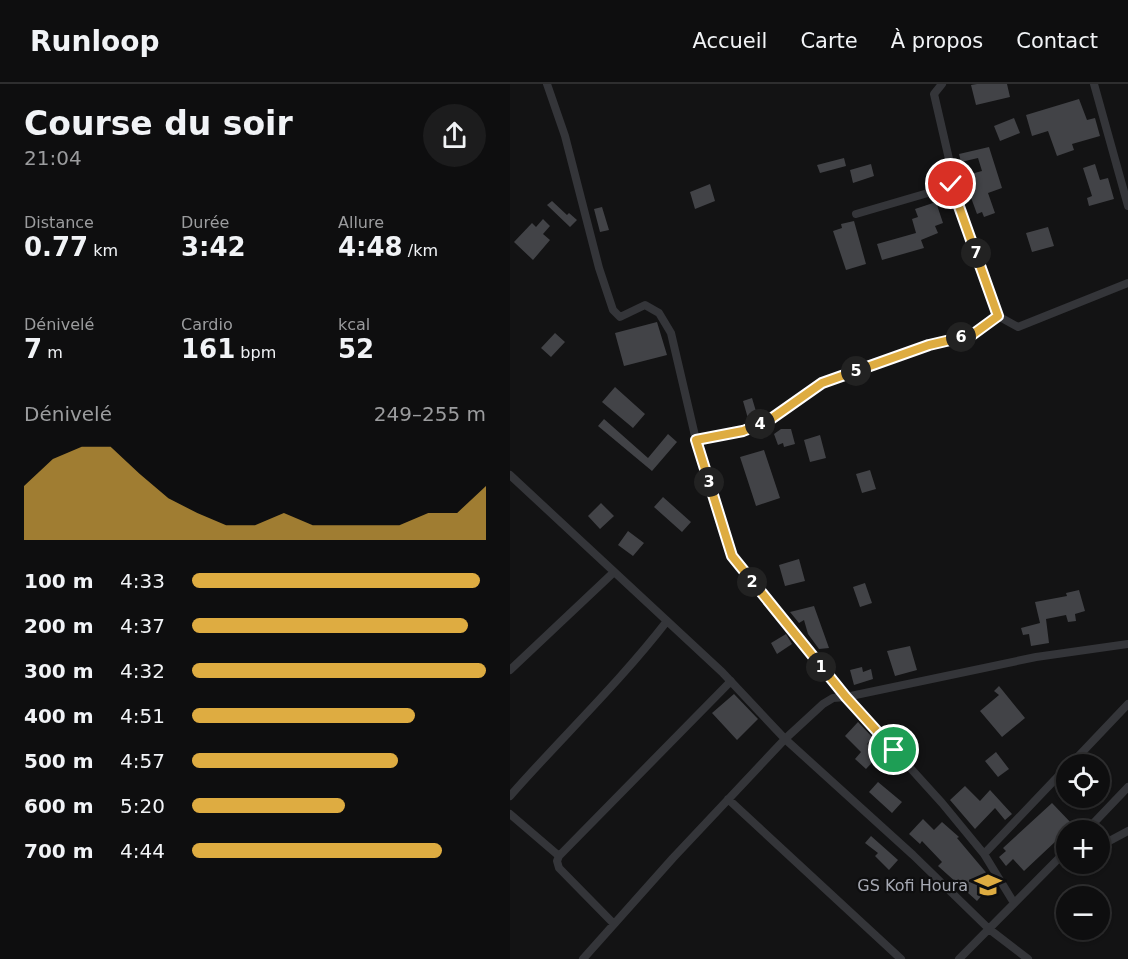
<!DOCTYPE html>
<html lang="fr">
<meta charset="utf-8">
<style>
body{margin:0;font-family:"DejaVu Sans",sans-serif;background:#1c1c1d;color:#f1f3f6;height:100vh;display:flex;flex-direction:column;font-size:22px;white-space:nowrap}
*{box-sizing:border-box;margin:0}
p{font-size:20px;color:#9b9c9e}
.icon{flex:none;width:33px;height:33px;fill:none;stroke:currentColor;stroke-width:2;stroke-linecap:round;stroke-linejoin:round}
.map{position:relative;flex:1;overflow:hidden}
.panel{display:flex;flex-direction:column;background:#0e0e0f;width:510px}
.panel>*{flex:none}
.controls{position:absolute;left:546px;top:670px;display:grid;gap:12px}
.controls a{display:grid;place-items:center;width:54px;height:54px;border-radius:50%;background:#0e0e0f;box-shadow:0 2px 4px #0004,0 0 0 2px #2e2e2f;font-size:30px}
.pin{position:absolute;display:grid;place-items:center;width:51px;height:51px;color:#fff;margin:-26px;border:3px solid #fff;border-radius:50%;box-shadow:0 2px 6px #0007}
.km{position:absolute;width:30px;height:30px;margin:-15px;border-radius:50%;background:#222;color:#fff;font-size:16px;line-height:30px;text-align:center}
.round{display:grid;place-items:center;flex:none;width:63px;height:63px;border-radius:32px;background:#1c1c1d}
.headline{display:flex;align-items:center;justify-content:space-between;height:102px;padding:0 24px}
h1{font-size:33px;font-weight:700;line-height:45px}
.metrics{display:grid;grid-template-columns:repeat(3,1fr);gap:9px;height:102px;padding:6px 24px}
.metrics div{display:grid;align-content:center}
.metrics b{font-size:26px;font-weight:700}
.metrics small{font-size:16px;font-weight:400}
.metrics p{font-size:16px}
.chart{height:168px;padding:12px 24px}
.chart p{display:flex;justify-content:space-between}
.chart svg{width:100%;height:108px;margin-top:6px;fill:#deac41;opacity:.7}
ul{padding:0 24px;list-style:none;font-size:20px}
li{display:grid;grid-template-columns:96px 72px 1fr;align-items:center;height:45px}
li i{height:15px;border-radius:8px;background:#deac41}
header{display:flex;align-items:center;gap:36px;box-sizing:border-box;height:84px;padding:0 30px;background:#0e0e0f;border-bottom:2px solid #2e2e2f}
header strong{font-size:28px}
nav{display:flex;gap:33px;margin-inline-start:auto;font-size:21px}
main{display:flex;flex:1;min-height:0}
.map>svg:first-child{display:block}
.building{fill:#424347}
.lines{fill:none;stroke-linecap:round;stroke-linejoin:round}
.minor{stroke:#343539;stroke-width:8}
.route-casing{stroke:#fff;stroke-width:12}
.route{stroke:#deac41;stroke-width:8}
.labels{text-anchor:middle;stroke-width:4.5;stroke-linejoin:round;paint-order:stroke}
.poi-label{font-size:16px;fill:#a6a9b3;stroke:#0e0e0f;text-anchor:end}
</style>
<header>
<strong>Runloop</strong>
<nav><a>Accueil</a><a>Carte</a><a>À propos</a><a>Contact</a></nav>
</header>
<main>
<section class="panel">
<div class="headline"><div><h1>Course du soir</h1><p>21:04</p></div><a class="round"><svg class="icon" aria-label="share" viewBox="0 0 24 24"><path d="M12 15V3M7 8l5-5 5 5M5 13v7h14v-7"/></svg></a></div>
<div class="metrics">
<div><p>Distance</p><b>0.77<small> km</small></b></div>
<div><p>Durée</p><b>3:42</b></div>
<div><p>Allure</p><b>4:48<small> /km</small></b></div>
</div>
<div class="metrics">
<div><p>Dénivelé</p><b>7<small> m</small></b></div>
<div><p>Cardio</p><b>161<small> bpm</small></b></div>
<div><p>kcal</p><b>52</b></div>
</div>
<div class="chart"><p><span>Dénivelé</span>249–255 m</p>
<svg viewBox="0 0 160 44" preserveAspectRatio="none"><path d="M0 44V22L10 11L20 6L30 6L40 17L50 27L60 33L70 38L80 38L90 33L100 38L110 38L120 38L130 38L140 33L150 33L160 22V44z"/></svg>
</div>
<ul>
<li><b>100 m</b>4:33<i style="width:98%"></i></li>
<li><b>200 m</b>4:37<i style="width:94%"></i></li>
<li><b>300 m</b>4:32<i style="width:100%"></i></li>
<li><b>400 m</b>4:51<i style="width:76%"></i></li>
<li><b>500 m</b>4:57<i style="width:70%"></i></li>
<li><b>600 m</b>5:20<i style="width:52%"></i></li>
<li><b>700 m</b>4:44<i style="width:85%"></i></li>
</ul>
</section>
<div class="map">
<svg width="618" height="875" viewBox="0 0 618 875">
<rect width="100%" height="100%" fill="#131314"/>
<path class="building" d="M467 0H497L500 13 466 21 461 1Z
M569 15 577 36 585 34 590 52 562 60 564 66 547 72 538 47 522 52 516 31Z
M504 34 510 49 490 57 484 42Z
M479 63 492 104 478 109 485 129 474 133 472 128 467 130 456 100 460 99 457 91 472 87 468 74 451 78 449 70Z
M334 74 336 82 310 89 307 81Z
M361 80 364 92 343 99 340 86Z
M585 80 590 96 598 94 604 115 579 122 577 114 582 112 573 84Z
M200 100 205 117 185 125 180 108Z
M42 117 57 131 59 129 67 136 60 143 37 121Z
M426 118 433 139 425 142 428 149 411 156 414 164 372 176 367 160 406 149 402 135 408 133 405 125Z
M92 123 99 146 90 148 84 125Z
M33 135 40 142 33 150 40 156 23 176 4 158 22 139 26 143Z
M344 137 356 180 336 186 323 147 332 144 331 140Z
M538 143 544 162 522 168 516 149Z
M147 238 157 271 114 282 105 249Z
M45 249 55 258 41 273 31 264Z
M105 303 135 330 123 344 92 318Z
M242 314 248 334 239 338 233 317Z
M94 335 138 374 158 350 167 358 142 387 88 342Z
M271 345H281L285 360 274 363 273 359 268 361 264 350Z
M310 351 316 374 300 378 294 356Z
M254 366 270 414 246 422 230 373Z
M360 386 366 405 352 409 346 390Z
M153 413 181 438 172 448 144 423Z
M91 419 104 432 90 445 78 432Z
M118 447 134 459 123 472 108 461Z
M289 475 295 497 275 502 269 481Z
M355 499 362 519 350 523 343 503Z
M569 506 575 527 565 530 566 537 558 538 556 531 536 535 539 559 521 562 519 550 513 551 511 544 530 539 525 518 557 512 556 509Z
M304 522 319 564 309 565 298 550 294 536 289 539 280 528Z
M276 550 282 560 267 570 261 559Z
M400 562 407 586 385 592 377 567Z
M352 583 353 588 361 585 363 595 344 601 340 586Z
M489 602 515 634 492 653 470 627 489 611 484 607Z
M224 610 248 635 227 656 202 629Z
M348 638 363 654 357 660 369 671 356 685 345 675 351 668 335 652Z
M486 668 499 685 488 693 475 677Z
M368 698 392 718 382 729 359 708Z
M455 702 470 717 480 706 502 730 495 736 485 724 465 745 440 716Z
M542 719 563 741 514 787 503 775 496 782 489 773 496 767 493 764Z
M413 735 424 746 432 738 449 753 447 754 479 792 468 805 473 810 467 817 428 782 432 778 412 757 410 760 399 750Z
M361 752 388 776 379 786 365 772 368 769 355 759Z"/>
<g class="lines">
<path class="minor" d="M37 0 55 52 89 184 103 226 110 233 135 221 149 229 161 249 186 356 222 472 336 613 432 719 474 770 504 819
M432 0 424 10 442 88V100L488 232 508 243 618 199
M584 0 618 122
M346 130 435 104 442 100
M186 356 233 347 258 337 312 299 419 261 462 251 488 232
M0 391 212 588 275 655 403 771 479 845 518 875
M0 586 104 488
M560 681 618 620
M0 712C52 653 109 599 157 537
M218 715 391 875
M0 730 49 772
M576 747 618 703
M590 762 618 747
M474 770 556 684
M104 840 49 784 47 777 49 772 221 597
M73 875 163 774 275 655 313 620 323 614 336 613 526 573 618 560
M449 875 556 767"/>
</g>
<g class="lines">
<defs>
<path id="route" d="M384 666 336 613 222 472 186 356 233 347 258 337 312 299 419 261 462 251 488 232 441 100"/>
</defs>
<use href="#route" class="route-casing"/>
<use href="#route" class="route"/>
</g>
<defs>
<symbol id="school-bare" viewBox="-9 -9 18 18"><path d="M0-5L7-2L0 1L-7-2ZM-4 1L0 2.5L4 1V4Q0 6-4 4Z" fill="#deac41" stroke="#0e0e0f" stroke-width="2.5" paint-order="stroke"/></symbol>
</defs>
<g fill-rule="evenodd">
<use href="#school-bare" x="459" y="782" width="38" height="38"/>
</g>
<g class="labels">
<g class="poi-label">
<text x="458" y="807">GS Kofi Houra</text>
</g>
</g>
</svg>
<div class="controls">
<a><svg class="icon" aria-label="locate" viewBox="0 0 24 24"><circle cx="12" cy="12" r="6"/><path d="M12 2v4M12 18v4M2 12h4M18 12h4"/></svg></a>
<a>+</a>
<a>−</a>
</div>
<div class="pin" style="left:384px;top:666px;background:#1e9e55"><svg class="icon" aria-label="arrive" viewBox="0 0 24 24"><path d="M6 21V4h12l-3 4 3 4H6"/></svg></div>
<div class="pin" style="left:441px;top:100px;background:#d93025"><svg class="icon" aria-label="check" viewBox="0 0 24 24"><path d="M5 12l5 5 9-10"/></svg></div>
<b class="km" style="left:311px;top:583px">1</b>
<b class="km" style="left:242px;top:498px">2</b>
<b class="km" style="left:199px;top:398px">3</b>
<b class="km" style="left:250px;top:340px">4</b>
<b class="km" style="left:346px;top:287px">5</b>
<b class="km" style="left:451px;top:253px">6</b>
<b class="km" style="left:466px;top:169px">7</b>
</div>
</main>
